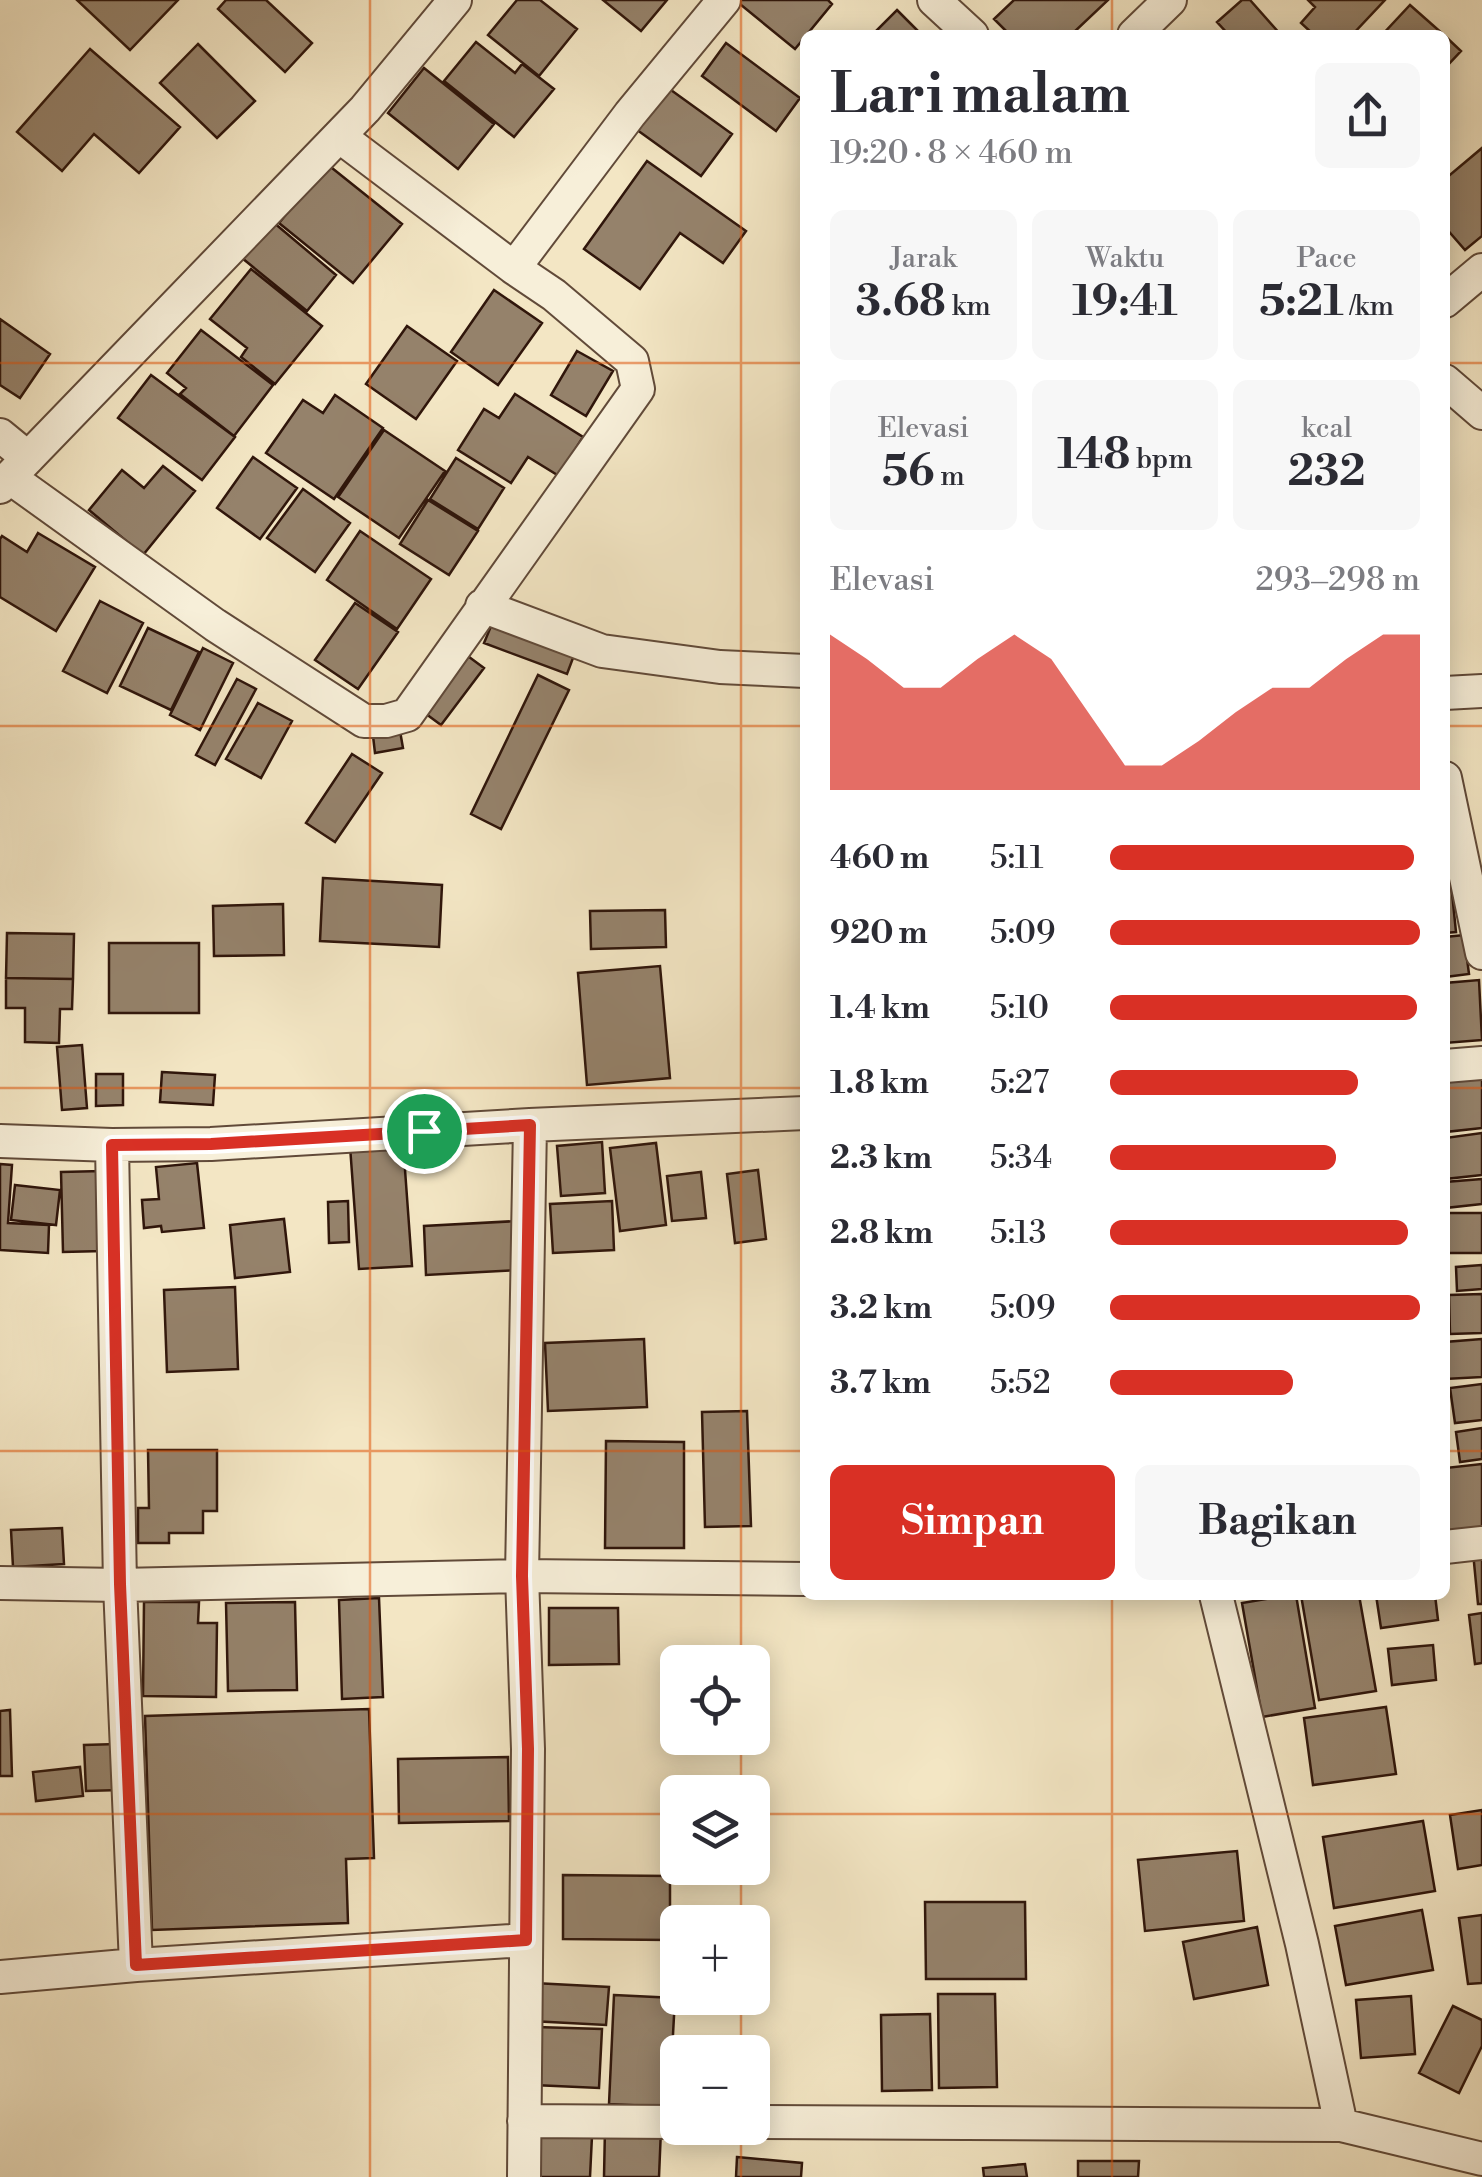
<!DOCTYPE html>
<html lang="id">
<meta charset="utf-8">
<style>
body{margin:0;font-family:"Libre Bodoni",serif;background:#f7f7f7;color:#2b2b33;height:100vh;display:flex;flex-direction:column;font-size:38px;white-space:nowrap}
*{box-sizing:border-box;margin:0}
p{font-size:32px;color:#7c7c81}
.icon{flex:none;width:55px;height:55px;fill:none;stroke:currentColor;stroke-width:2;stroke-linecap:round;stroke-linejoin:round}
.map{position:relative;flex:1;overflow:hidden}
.panel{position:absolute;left:800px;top:30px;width:650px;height:1570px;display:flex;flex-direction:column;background:#fff;border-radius:15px;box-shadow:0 5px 25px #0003}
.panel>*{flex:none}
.controls{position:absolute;left:660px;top:1645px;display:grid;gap:20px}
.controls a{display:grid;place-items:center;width:110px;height:110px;border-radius:15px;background:#fff;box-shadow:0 5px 25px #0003;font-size:50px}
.pin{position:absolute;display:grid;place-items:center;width:85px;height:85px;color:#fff;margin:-42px;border:5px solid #fff;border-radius:50%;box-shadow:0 2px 10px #0007}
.round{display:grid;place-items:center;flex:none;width:105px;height:105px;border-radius:15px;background:#f7f7f7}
.head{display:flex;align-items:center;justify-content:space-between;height:170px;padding:0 30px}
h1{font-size:55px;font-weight:700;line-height:75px}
.metrics{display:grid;grid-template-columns:repeat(3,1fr);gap:15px;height:170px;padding:10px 30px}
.metrics div{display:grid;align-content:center;border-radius:15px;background:#f7f7f7;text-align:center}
.metrics b{font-size:42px;font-weight:700}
.metrics small{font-size:28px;font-weight:400}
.metrics p{font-size:28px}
.chart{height:280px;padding:20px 30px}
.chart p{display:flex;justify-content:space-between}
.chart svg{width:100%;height:180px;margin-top:10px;fill:#d93025;opacity:.7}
.action{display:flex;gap:20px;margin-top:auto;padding:20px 30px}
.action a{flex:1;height:115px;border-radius:15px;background:#d93025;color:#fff;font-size:40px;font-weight:700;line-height:115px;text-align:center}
.action a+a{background:#f7f7f7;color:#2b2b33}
ul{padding:0 30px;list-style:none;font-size:32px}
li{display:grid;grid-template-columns:160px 120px 1fr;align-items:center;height:75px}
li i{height:25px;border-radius:12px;background:#d93025}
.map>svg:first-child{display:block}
.building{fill:#95826b;stroke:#30160b;stroke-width:2.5}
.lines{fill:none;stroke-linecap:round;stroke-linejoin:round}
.street-casing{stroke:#614a39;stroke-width:36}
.street{stroke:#f7efd9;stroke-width:32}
.route-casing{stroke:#fff;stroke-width:20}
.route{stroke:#d93025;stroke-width:12}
.grid{fill:none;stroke:#df560c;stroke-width:2.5;stroke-opacity:0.55}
</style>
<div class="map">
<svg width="1482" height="2177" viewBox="0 0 1482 2177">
<rect width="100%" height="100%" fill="#f3e6c4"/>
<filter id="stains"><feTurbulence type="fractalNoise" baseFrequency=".002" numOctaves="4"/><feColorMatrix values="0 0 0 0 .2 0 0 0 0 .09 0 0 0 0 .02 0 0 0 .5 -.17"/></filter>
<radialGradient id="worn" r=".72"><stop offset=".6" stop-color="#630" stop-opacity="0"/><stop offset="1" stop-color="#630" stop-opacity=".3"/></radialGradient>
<path class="building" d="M77 0H178L130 50Z
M226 0H266L312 43 285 72 218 9Z
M517 0H540L577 29 539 76 488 35Z
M603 0H667L641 31Z
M735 0H828L832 4 795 49Z
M1014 0H1108L1071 35H1010L994 19Z
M1242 0H1250L1281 35H1229L1217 22Z
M1308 0H1385L1352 35H1314L1301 23 1315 7Z
M1410 5 1444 35H1382Z
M897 10 922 35H872Z
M1445 36 1461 51 1445 68Z
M476 42 515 73 522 64 554 89 514 137 444 81Z
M726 43 800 98 776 131 702 76Z
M198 44 255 101 217 138 160 83Z
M90 49 180 127 139 173 94 134 62 171 17 132Z
M424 68 494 124 458 169 388 113Z
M664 85 732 134 701 176 633 127Z
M1482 148V236L1465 250 1445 227V179Z
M647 161 746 231 723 263 680 233 640 289 584 249Z
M327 164 402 224 353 283 279 223Z
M273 222 336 275 307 311 242 258Z
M251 269 322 326 275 384 241 357 247 348 210 319Z
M494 290 542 323 498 385 451 352Z
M0 319 50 354 20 398 0 385Z
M407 326 457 361 416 419 366 384Z
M201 330 273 385 234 436 180 394 186 388 167 373Z
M577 351 613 371 586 416 551 395Z
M151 375 235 437 202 480 118 418Z
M515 394 583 437 559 476 528 457 511 483 458 450 484 409 499 418Z
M335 395 383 428 334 499 266 453 303 400 323 413Z
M384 430 445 471 399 538 338 497Z
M253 457 297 488 260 539 217 508Z
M456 458 504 488 478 529 430 499Z
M163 466 195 491 143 555 89 510 122 470 144 488Z
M303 489 350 523 315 572 267 538Z
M428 500 478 531 449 575 400 544Z
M360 531 431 579 397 629 327 580Z
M38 533 95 567 56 631 0 597V539L2 536 27 552Z
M100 601 143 623 107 693 63 671Z
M355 603 398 632 358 689 315 660Z
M494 619 576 650 567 674 484 643Z
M148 628 199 652 171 710 120 686Z
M203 648 233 663 200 730 170 715Z
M461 651 484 668 441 725 418 708Z
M538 675 569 690 501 829 471 814Z
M237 679 256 689 215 765 196 755Z
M258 703 292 721 261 778 226 759Z
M400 731 403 748 375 753 373 736Z
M352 754 382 773 335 842 306 823Z
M1445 863H1449L1456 932 1445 933Z
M323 878 442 885 439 947 320 941Z
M283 904 284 955 214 956 213 906Z
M665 910 666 947 591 949 590 911Z
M7 933 74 934 73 979 6 978Z
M1464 935 1469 974 1445 977V937Z
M109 943H199V1013H109Z
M660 966 670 1078 587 1085 578 973Z
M6 978 73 979 72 1009H60L59 1043 25 1042V1008H6Z
M1479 980 1482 1040 1445 1043V983Z
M82 1045 87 1108 62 1110 57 1047Z
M162 1072 215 1075 213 1105 160 1102Z
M96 1074H123V1105L96 1106Z
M1482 1076V1128L1445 1132V1080Z
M1482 1133V1175L1445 1179V1138Z
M403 1142 412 1266 359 1269 350 1146Z
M602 1142 605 1193 561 1196 557 1146Z
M656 1143 666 1225 620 1231 610 1148Z
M197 1163 204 1228 162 1232 161 1226 144 1228 142 1200 159 1199 156 1167Z
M0 1164 12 1165 8 1223 49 1225 48 1253 0 1250Z
M758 1170 766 1239 735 1243 727 1174Z
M102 1171 103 1251 63 1252 61 1172Z
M701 1172 706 1218 672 1221 667 1176Z
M1482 1179V1204L1445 1208V1182Z
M15 1185 60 1190 56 1225 11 1220Z
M348 1201 349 1242 329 1243 328 1202Z
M612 1201 614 1250 553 1253 550 1204Z
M1445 1213H1482V1253H1445Z
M284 1219 290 1272 235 1278 230 1225Z
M517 1221 519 1270 426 1275 424 1226Z
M1482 1265V1289L1457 1291 1456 1267Z
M235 1287 238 1369 167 1372 164 1290Z
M1482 1294V1333L1450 1334 1449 1295Z
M644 1339 647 1407 548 1411 545 1343Z
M1482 1339V1377L1445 1379V1342Z
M1482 1384V1420L1455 1423 1450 1388Z
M747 1411 751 1526 705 1527 702 1412Z
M1482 1428V1459L1460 1462 1456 1432Z
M606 1441 684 1442V1548H605Z
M148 1450H217V1511H203V1533H169V1543H138V1508H149Z
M1482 1464V1527L1445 1531V1468Z
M62 1528 64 1564 13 1567 11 1530Z
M1482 1551V1604H1478L1473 1552Z
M1290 1595H1296L1315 1708 1262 1717 1242 1603Z
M1301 1595H1359L1376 1691 1319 1700Z
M1376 1595H1435L1438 1620 1381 1628Z
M379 1598 383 1697 342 1699 339 1600Z
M144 1602H199L198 1623H217L216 1697 143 1696Z
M295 1602 297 1690 228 1691 226 1603Z
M549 1608H618L619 1664 549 1665Z
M1482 1613V1663L1475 1664 1469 1615Z
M1433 1645 1436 1680 1392 1685 1388 1649Z
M1386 1707 1396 1774 1313 1785 1304 1718Z
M369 1709 374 1858 346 1859 348 1923 152 1930 145 1716Z
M10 1710 12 1776H0V1711Z
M117 1744 119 1790 86 1791 84 1745Z
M508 1757 509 1821 399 1823 398 1759Z
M80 1767 83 1796 36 1801 33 1772Z
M1482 1810V1865L1458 1869 1450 1815Z
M1423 1821 1435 1891 1334 1908 1323 1837Z
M1237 1851 1244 1921 1145 1931 1138 1860Z
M563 1875 670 1876V1940L563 1939Z
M925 1902H1025L1026 1979H926Z
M1422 1910 1433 1970 1346 1985 1335 1926Z
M1482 1915V1983L1468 1984 1459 1918Z
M1257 1927 1268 1985 1194 1999 1183 1942Z
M534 1983 609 1987 606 2025 531 2021Z
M938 1994H995L997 2087 939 2088Z
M614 1995 675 1998 669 2107 609 2104Z
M1411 1996 1415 2054 1361 2058 1356 2000Z
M1453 2006 1482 2020V2046L1459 2093 1419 2073Z
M930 2014 932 2090 882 2091 881 2015Z
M536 2027 602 2029 599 2088 534 2085Z
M605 2128 661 2129 659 2177H604Z
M538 2134 592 2136 590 2177H535Z
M737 2157 802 2163 801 2177H736Z
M1078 2161H1139L1138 2177H1078Z
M1025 2164 1027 2177H984L983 2168Z"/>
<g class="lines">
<defs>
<path id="street" d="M934 0 972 35
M1134 35 1170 0
M514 268 630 114 724 0
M1445 301 1482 270
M1445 381 1482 413
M0 435 28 458
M9 477 215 625 364 721H386L407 715 638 389 632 361 554 295 514 268 339 136
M0 487 365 109 455 0
M482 606 602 651 720 667 805 671
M1445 693 1482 691
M1445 778 1482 953
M1445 1066 1482 1063
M0 1141 112 1145 211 1144 530 1125 805 1113
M112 1145 120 1585 136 1965
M1445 1547 1482 1543
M0 1583 120 1585 522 1576 805 1579
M1216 1595 1302 1944 1341 2125
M0 1977 136 1965 526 1940
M524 2121 678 2122
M752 2122 1341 2125 1482 2159
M524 2177 528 1749 522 1576 530 1125"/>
</defs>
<use href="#street" class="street-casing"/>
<use href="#street" class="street"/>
</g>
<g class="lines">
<defs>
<path id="route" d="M530 1125 522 1576 528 1749 526 1940 136 1965 120 1584 112 1145 211 1144Z"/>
</defs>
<use href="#route" class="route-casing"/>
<use href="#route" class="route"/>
</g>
<path class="grid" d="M370 0V2177M741 0V1662M1112 0V35M0 363H805M1445 363H1482M0 726H805M1445 726H1482M0 1088H805M1445 1088H1482M0 1451H805M1445 1451H1482M1112 1595V2177M741 1738V1792M0 1814H678M752 1814H1482M741 1868V1922M741 1998V2052M741 2128V2177"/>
<rect width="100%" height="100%" filter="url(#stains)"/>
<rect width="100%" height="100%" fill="url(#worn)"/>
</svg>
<div class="controls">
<a><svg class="icon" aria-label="locate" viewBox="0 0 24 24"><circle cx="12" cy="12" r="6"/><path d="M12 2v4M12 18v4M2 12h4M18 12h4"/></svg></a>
<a><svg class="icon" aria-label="layers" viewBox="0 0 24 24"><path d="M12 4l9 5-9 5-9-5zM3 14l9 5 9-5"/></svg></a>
<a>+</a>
<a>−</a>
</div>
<div class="pin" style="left:424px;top:1131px;background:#1e9e55"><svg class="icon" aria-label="arrive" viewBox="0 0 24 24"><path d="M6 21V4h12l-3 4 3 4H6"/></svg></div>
<section class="panel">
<div class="head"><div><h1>Lari malam</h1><p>19:20 · 8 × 460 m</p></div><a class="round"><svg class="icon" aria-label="share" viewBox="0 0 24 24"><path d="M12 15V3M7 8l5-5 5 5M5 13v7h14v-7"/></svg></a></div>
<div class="metrics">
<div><p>Jarak</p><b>3.68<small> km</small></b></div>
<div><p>Waktu</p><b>19:41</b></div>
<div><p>Pace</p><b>5:21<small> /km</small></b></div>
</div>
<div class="metrics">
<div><p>Elevasi</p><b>56<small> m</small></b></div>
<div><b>148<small> bpm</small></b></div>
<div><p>kcal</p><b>232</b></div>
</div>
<div class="chart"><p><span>Elevasi</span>293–298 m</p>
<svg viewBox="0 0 160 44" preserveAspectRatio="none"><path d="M0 44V6L10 12L20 19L30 19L40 12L50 6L60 12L70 25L80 38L90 38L100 32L110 25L120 19L130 19L140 12L150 6L160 6V44z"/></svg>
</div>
<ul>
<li><b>460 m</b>5:11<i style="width:98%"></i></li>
<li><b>920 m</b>5:09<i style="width:100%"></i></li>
<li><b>1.4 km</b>5:10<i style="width:99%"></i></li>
<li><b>1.8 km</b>5:27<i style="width:80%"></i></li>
<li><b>2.3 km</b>5:34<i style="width:73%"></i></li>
<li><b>2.8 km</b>5:13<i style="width:96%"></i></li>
<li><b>3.2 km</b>5:09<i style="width:100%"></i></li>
<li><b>3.7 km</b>5:52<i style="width:59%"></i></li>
</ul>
<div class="action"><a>Simpan</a><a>Bagikan</a></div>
</section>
</div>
